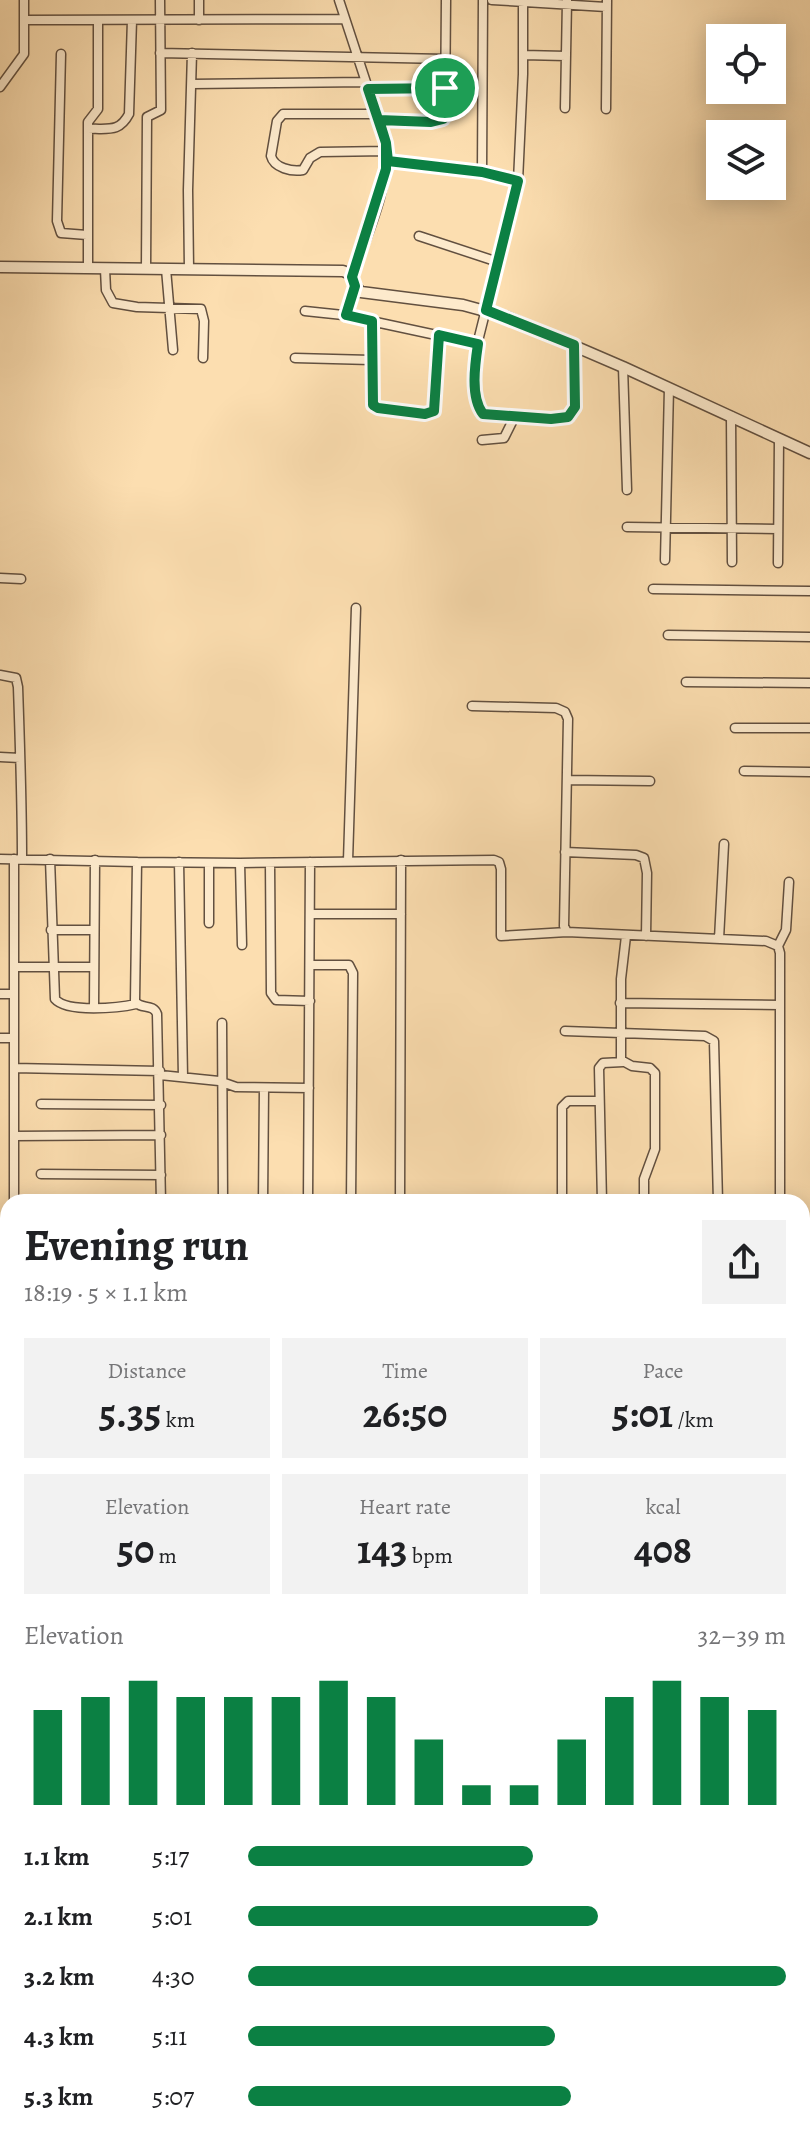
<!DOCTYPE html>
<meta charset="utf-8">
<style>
body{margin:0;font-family:Alegreya,serif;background:#f2f2f2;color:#202124;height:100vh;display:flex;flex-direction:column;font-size:30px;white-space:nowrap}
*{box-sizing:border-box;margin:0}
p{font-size:26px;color:#757577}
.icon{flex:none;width:44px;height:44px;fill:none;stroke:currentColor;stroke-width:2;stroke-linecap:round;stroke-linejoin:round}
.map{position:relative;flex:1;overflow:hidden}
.panel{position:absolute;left:0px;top:1194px;width:810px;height:950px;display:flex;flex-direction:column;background:#fff;border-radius:24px 24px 0 0;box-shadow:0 4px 20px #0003}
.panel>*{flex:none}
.tools{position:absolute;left:706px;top:24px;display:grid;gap:16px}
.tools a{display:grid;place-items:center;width:80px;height:80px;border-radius:0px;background:#fff;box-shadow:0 4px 20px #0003;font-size:40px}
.pin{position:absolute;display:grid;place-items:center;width:68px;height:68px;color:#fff;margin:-34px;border:4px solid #fff;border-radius:50%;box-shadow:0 2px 8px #0007}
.round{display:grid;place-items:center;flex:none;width:84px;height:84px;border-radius:0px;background:#f2f2f2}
.summary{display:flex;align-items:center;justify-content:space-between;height:136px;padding:0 24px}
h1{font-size:44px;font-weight:700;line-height:60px}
.metrics{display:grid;grid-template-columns:repeat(3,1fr);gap:12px;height:136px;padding:8px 24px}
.metrics div{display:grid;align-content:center;border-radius:0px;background:#f2f2f2;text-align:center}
.metrics b{font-size:40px;font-weight:700}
.metrics small{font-size:22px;font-weight:400}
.metrics p{font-size:22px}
.chart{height:224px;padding:16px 24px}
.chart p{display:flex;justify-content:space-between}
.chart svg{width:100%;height:144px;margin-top:8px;stroke:#0b8043;stroke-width:6}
ul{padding:0 24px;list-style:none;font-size:26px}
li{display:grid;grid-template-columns:128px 96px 1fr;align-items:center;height:60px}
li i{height:20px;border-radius:10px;background:#0b8043}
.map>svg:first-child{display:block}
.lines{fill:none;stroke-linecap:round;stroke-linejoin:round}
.minor-casing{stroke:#625040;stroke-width:11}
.tertiary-casing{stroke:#625040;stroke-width:13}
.primary-casing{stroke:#2f201b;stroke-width:15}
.minor{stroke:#fdeacc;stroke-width:8}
.tertiary{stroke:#fdeacc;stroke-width:10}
.primary{stroke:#eebf78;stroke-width:12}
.route-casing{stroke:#fff;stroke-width:16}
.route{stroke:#0b8043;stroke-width:10}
</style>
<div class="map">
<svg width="810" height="2143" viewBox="0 0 810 2143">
<rect width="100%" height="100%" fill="#fcdeb0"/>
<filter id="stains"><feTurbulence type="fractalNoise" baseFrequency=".0025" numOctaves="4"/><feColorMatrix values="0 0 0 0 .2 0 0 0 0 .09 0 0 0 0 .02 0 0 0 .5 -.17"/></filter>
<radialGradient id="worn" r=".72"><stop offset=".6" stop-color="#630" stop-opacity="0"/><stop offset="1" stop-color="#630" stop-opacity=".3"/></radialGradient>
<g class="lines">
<defs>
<path id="minor" d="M199 0V20
M339 0 386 143C390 187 367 235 352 277
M492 0 606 7
M24 20 345 19
M160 53 445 59
M61 54 57 221 61 233 87 235
M523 55 566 56
M192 84 366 82
M0 87 24 54V0
M368 89 445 88
M565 108 567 1
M606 109 607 0
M377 114H283L277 121 271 156C274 168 292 172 303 170L310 158 320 152 387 151
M379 120 431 122 443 119 445 115 446 0
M88 129C108 128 119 133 129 114L132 20
M388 161 482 172 518 181
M482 172 483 0
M419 236 498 262
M88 268V122L98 109V21
M105 269 106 290 113 303 137 307 201 309 204 321 203 358
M146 269 147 117 161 110 160 0
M166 269 173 350
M189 269 188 190 192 53
M305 311 343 315 478 344
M346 315 355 286
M372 321V400L378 408 425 414 434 411 439 335
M295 358 371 360
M623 367 627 490
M731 416 732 562
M514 418 483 414 477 404 476 385 478 341 518 181 523 74V0
M482 440 504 438 514 418 562 419 572 414 575 407 574 345
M627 527 778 529
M665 560 669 388
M778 563 779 439
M0 578 21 579
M653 589 810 591
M668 635 810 637
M0 675 16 678 18 687C20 744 22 801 22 859
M686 682 810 683
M472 706 556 708 565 712 568 719 564 926 567 932 766 941 778 946 780 953V1202
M735 728H810
M0 757 20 758
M744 771 810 772
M567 780 650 781
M565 852 636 855 644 858 647 873 646 936
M0 859 137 862
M50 859 55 999C67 1013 119 1008 136 1004
M348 861 356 608
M179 862 183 1077
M209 863V923
M240 863 242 945
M270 863 271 993 276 1000 310 1001
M311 914H401
M51 930H93
M626 936 621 979V1060L632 1066 650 1068 655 1073V1149L644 1179V1202
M719 939 724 844
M778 946 786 930 789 882
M310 965H349L353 973 351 1202
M14 967H93
M0 994H14
M620 1003 780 1005
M94 1007 95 860
M222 1023 223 1202
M565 1031 705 1036 714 1041 718 1202
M0 1038H14
M14 1068 160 1071
M160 1075 219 1081 236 1087 309 1088
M41 1104 161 1105
M14 1136 161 1135
M41 1174 161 1175
M14 1202V859
M161 1202 157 1014C153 1003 140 1010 135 1001L137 862 240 863 494 860 499 862 501 869V936L567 932
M263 1202 264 1088
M308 1202 310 862
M400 1202 401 860
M562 1202V1107L568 1101H599
M602 1202 599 1068 603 1063 623 1062
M0 1296H8
M0 1393H8
M0 1424H8
M0 1464H8
M802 1844H810
M802 1948H810
M802 1978H810
M276 2143V2136
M301 2143V2136
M344 2143V2136
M416 2143V2136
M520 2143V2136
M621 2143V2136
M781 2143V2136"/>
<path id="tertiary" d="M0 267 343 271 350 274 355 286 361 292 463 305 507 317 623 367 810 453
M117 2136V2143"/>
<path id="primary" d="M802 1349 810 1345
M0 1742 8 1739"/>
</defs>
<use href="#minor" class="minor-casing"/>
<use href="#tertiary" class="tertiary-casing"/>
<use href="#primary" class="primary-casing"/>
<use href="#minor" class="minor"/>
<use href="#tertiary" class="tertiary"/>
<use href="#primary" class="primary"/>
</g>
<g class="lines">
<defs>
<path id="route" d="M445 88V115L443 119 431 122 379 120 386 143V169L352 277 355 286 346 315 372 321 373 405 378 408 425 414 434 411 439 335 478 344C475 364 470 397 483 414L551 419 568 417 575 407 574 345 486 310 518 181 482 172 388 161 386 143 368 89 445 88"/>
</defs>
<use href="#route" class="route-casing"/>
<use href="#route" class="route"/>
</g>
<rect width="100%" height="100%" filter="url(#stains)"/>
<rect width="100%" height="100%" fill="url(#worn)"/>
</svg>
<div class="tools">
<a><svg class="icon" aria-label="locate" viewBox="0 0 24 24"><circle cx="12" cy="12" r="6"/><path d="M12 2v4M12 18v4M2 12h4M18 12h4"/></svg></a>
<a><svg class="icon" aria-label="layers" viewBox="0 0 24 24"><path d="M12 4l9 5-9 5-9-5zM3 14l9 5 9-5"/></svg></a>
</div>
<div class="pin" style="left:445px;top:88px;background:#1e9e55"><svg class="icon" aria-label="arrive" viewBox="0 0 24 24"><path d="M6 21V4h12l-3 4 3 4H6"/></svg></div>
<section class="panel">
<div class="summary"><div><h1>Evening run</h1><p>18:19 · 5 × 1.1 km</p></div><a class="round"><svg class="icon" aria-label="share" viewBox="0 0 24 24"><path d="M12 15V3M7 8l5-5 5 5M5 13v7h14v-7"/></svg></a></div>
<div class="metrics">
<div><p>Distance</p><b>5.35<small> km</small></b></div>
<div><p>Time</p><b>26:50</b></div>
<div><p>Pace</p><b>5:01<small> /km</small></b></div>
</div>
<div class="metrics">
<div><p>Elevation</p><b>50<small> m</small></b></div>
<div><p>Heart rate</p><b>143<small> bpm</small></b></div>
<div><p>kcal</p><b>408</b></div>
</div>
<div class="chart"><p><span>Elevation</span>32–39 m</p>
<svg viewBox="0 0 160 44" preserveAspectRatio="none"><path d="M5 44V15M15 44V11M25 44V6M35 44V11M45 44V11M55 44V11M65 44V6M75 44V11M85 44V24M95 44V38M105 44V38M115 44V24M125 44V11M135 44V6M145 44V11M155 44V15"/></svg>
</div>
<ul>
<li><b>1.1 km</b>5:17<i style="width:53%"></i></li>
<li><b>2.1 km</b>5:01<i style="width:65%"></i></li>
<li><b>3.2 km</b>4:30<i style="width:100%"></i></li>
<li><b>4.3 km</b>5:11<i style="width:57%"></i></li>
<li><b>5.3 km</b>5:07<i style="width:60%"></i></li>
</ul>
</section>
</div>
